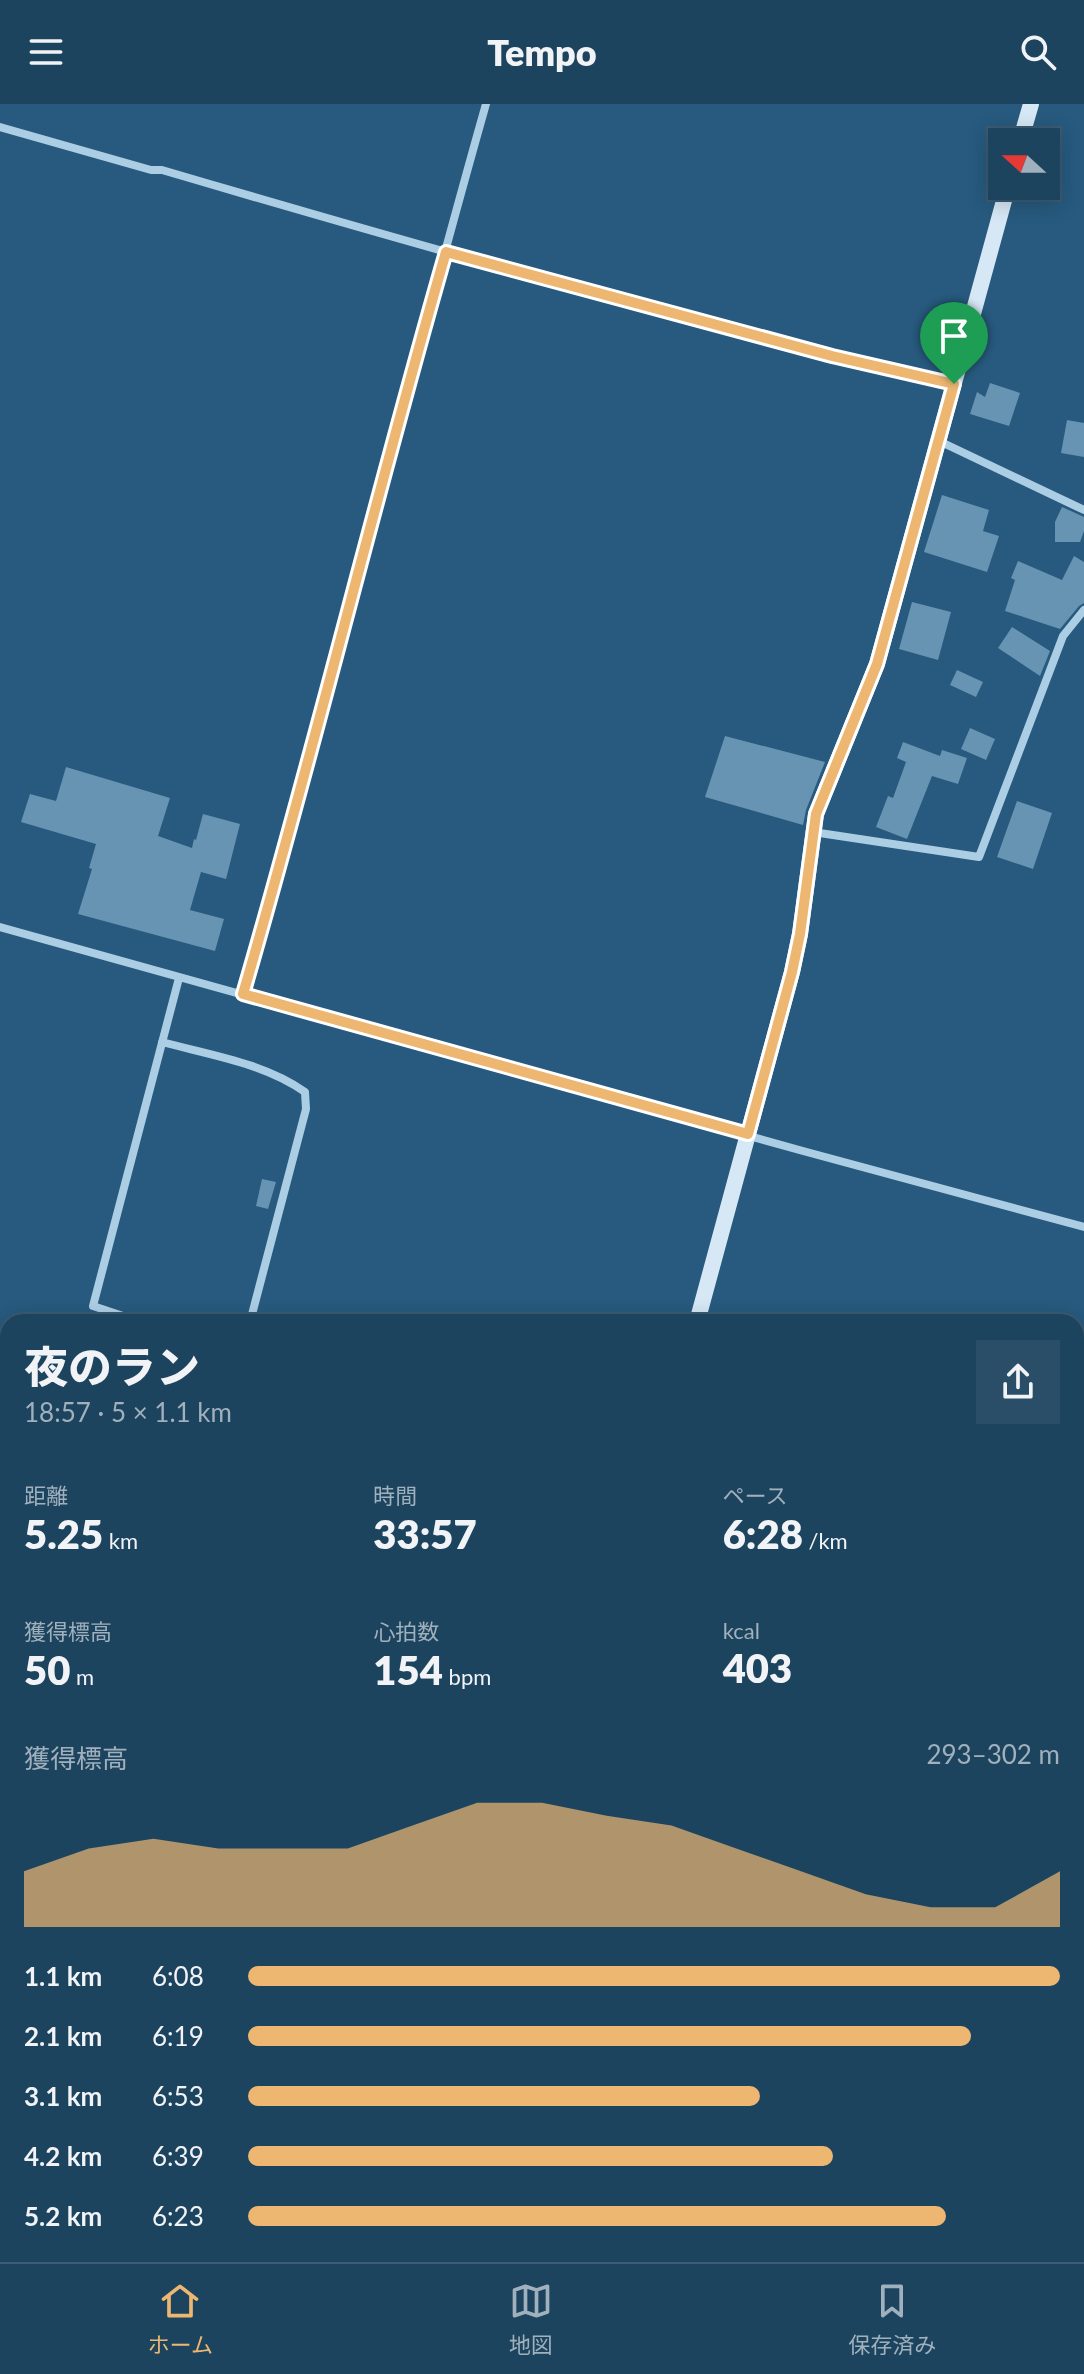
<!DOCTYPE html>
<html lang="ja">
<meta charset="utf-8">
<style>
body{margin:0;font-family:Lato,"Noto Sans JP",sans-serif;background:#2a4e67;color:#f1f3f6;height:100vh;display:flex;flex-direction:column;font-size:30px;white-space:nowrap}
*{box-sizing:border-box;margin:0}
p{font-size:26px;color:#a0b0bc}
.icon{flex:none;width:44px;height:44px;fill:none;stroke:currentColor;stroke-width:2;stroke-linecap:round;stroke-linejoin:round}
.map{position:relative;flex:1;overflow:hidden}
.details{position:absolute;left:0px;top:1210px;width:1084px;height:948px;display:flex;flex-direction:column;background:#1d445e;border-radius:24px 24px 0 0;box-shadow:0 4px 20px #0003,0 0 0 2px #3b5c73}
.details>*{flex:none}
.needle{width:52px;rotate:291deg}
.tools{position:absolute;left:988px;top:24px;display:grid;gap:16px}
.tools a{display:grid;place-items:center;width:72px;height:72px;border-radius:0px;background:#1d445e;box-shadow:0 4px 20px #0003,0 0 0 2px #3b5c73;font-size:40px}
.pin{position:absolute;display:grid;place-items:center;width:68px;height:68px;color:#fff;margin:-82px -34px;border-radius:50% 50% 50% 0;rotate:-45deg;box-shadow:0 0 8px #0007}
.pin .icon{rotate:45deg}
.round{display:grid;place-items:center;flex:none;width:84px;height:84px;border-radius:0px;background:#2a4e67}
.overview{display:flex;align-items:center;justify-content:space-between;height:136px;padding:0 24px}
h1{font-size:44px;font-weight:800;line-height:60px}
.metrics{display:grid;grid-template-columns:repeat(3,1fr);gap:12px;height:136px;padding:8px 24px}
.metrics div{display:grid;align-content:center}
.metrics b{font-size:40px;font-weight:800}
.metrics small{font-size:22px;font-weight:400}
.metrics p{font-size:22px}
.chart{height:224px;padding:16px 24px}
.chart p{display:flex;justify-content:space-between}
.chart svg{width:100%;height:144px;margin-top:8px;fill:#edb772;opacity:.7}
ul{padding:0 24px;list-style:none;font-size:26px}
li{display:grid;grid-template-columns:128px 96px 1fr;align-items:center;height:60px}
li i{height:20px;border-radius:10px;background:#edb772}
header{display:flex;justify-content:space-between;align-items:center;height:104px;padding:0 24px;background:#1d445e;font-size:36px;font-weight:800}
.tabs{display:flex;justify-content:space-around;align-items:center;height:112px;border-top:2px solid #3b5c73;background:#1d445e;font-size:22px;color:#a0b0bc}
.tabs a{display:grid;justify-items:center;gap:4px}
.tabs .current{color:#edb772}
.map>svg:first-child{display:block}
.building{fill:#6794b2}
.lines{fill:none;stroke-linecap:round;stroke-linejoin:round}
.street{stroke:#accee5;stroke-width:8}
.secondary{stroke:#d6e8f5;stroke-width:16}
.route-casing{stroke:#fff;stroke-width:16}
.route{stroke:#edb772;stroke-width:10}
</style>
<header><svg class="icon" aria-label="menu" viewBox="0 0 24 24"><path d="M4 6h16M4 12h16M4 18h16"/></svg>Tempo<svg class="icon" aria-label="search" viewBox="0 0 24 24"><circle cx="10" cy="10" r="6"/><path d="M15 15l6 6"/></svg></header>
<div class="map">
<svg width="1084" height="2158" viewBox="0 0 1084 2158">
<rect width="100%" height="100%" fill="#275a7e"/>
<path class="building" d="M990 279 1020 289 1009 322 970 310 977 288 985 293Z
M1067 316 1084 319V353L1061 349Z
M942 391 989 406 983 427 999 432 987 468 924 448Z
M1062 403 1084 413V427L1080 438H1055V418Z
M1074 452 1084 458V499L1079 502 1060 525 1005 507 1015 476 1011 474 1018 457 1062 476Z
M912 498 951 508 938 556 899 545Z
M1012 523 1050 547 1040 572 998 544Z
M957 566 983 578 976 593 950 581Z
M970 624 995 635 986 656 961 645Z
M725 632 825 658 806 706 803 721 705 693Z
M903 638 940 652 942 646 967 654 958 680 932 672 907 735 876 723 888 692 893 694 906 658 897 654Z
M66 663 170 694 158 732 192 744 194 735 196 736 203 710 240 720 226 775 201 768 190 806 224 815 215 847 78 810 92 765 89 764 96 740 21 718 30 690 56 697Z
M1017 697 1052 709 1033 765 997 753Z
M262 1075 276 1078 268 1105 256 1102Z"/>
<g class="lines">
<path class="street" d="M0 23 151 66H162C424 143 688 218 954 280
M939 337 1084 406
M813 728 979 753 1063 532 1084 506
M0 823 803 1047 1084 1123
M243 890C329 595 402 296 486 0
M162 938C210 951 264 959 305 988L306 1005 250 1218
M141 1218 93 1202 179 874
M0 1497 8 1499
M0 1737 8 1744
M0 1826 8 1810
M1076 1895 1084 1864
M1076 1906 1084 1908
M0 2016 8 2019
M425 2150 453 2158
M147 2158 149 2150
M998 2158 1000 2150"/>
<path class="secondary" d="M1020 38 1031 0
M697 1218 792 868 800 830 816 710 877 560 1008 82
M439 2158 441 2150"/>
</g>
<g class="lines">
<defs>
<path id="route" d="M446 148 832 252 954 280 877 560 816 710 800 830 792 868 748 1030 243 890C315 644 375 394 446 148Z"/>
</defs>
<use href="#route" class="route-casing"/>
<use href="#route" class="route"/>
</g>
</svg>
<div class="tools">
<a><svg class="needle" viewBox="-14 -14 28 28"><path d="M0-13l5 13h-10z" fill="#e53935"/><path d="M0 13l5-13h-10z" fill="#a0b0bc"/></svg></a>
</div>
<div class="pin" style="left:954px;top:280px;background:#1e9e55"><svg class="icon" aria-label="arrive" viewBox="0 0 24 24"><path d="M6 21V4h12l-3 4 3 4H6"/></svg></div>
<section class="details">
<div class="overview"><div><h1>夜のラン</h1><p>18:57 · 5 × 1.1 km</p></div><a class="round"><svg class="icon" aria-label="share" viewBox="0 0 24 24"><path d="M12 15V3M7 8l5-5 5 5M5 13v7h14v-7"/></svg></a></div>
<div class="metrics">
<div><p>距離</p><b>5.25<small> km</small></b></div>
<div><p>時間</p><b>33:57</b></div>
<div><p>ペース</p><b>6:28<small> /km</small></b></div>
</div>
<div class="metrics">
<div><p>獲得標高</p><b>50<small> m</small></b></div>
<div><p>心拍数</p><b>154<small> bpm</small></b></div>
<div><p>kcal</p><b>403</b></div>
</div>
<div class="chart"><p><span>獲得標高</span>293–302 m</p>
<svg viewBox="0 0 160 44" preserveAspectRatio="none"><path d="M0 44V27L10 20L20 17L30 20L40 20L50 20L60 13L70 6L80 6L90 10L100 13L110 20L120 27L130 34L140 38L150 38L160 27V44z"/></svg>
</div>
<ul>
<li><b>1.1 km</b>6:08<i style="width:100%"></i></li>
<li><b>2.1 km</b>6:19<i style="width:89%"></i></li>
<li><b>3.1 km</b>6:53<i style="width:63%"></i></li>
<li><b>4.2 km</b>6:39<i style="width:72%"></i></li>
<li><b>5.2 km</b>6:23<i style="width:86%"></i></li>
</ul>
</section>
</div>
<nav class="tabs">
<a class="current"><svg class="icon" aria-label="home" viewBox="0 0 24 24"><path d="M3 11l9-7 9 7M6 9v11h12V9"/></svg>ホーム</a>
<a><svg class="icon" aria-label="map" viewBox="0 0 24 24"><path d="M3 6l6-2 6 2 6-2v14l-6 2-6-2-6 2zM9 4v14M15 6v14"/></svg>地図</a>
<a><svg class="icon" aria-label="saved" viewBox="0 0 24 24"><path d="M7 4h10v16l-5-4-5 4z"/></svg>保存済み</a>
</nav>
